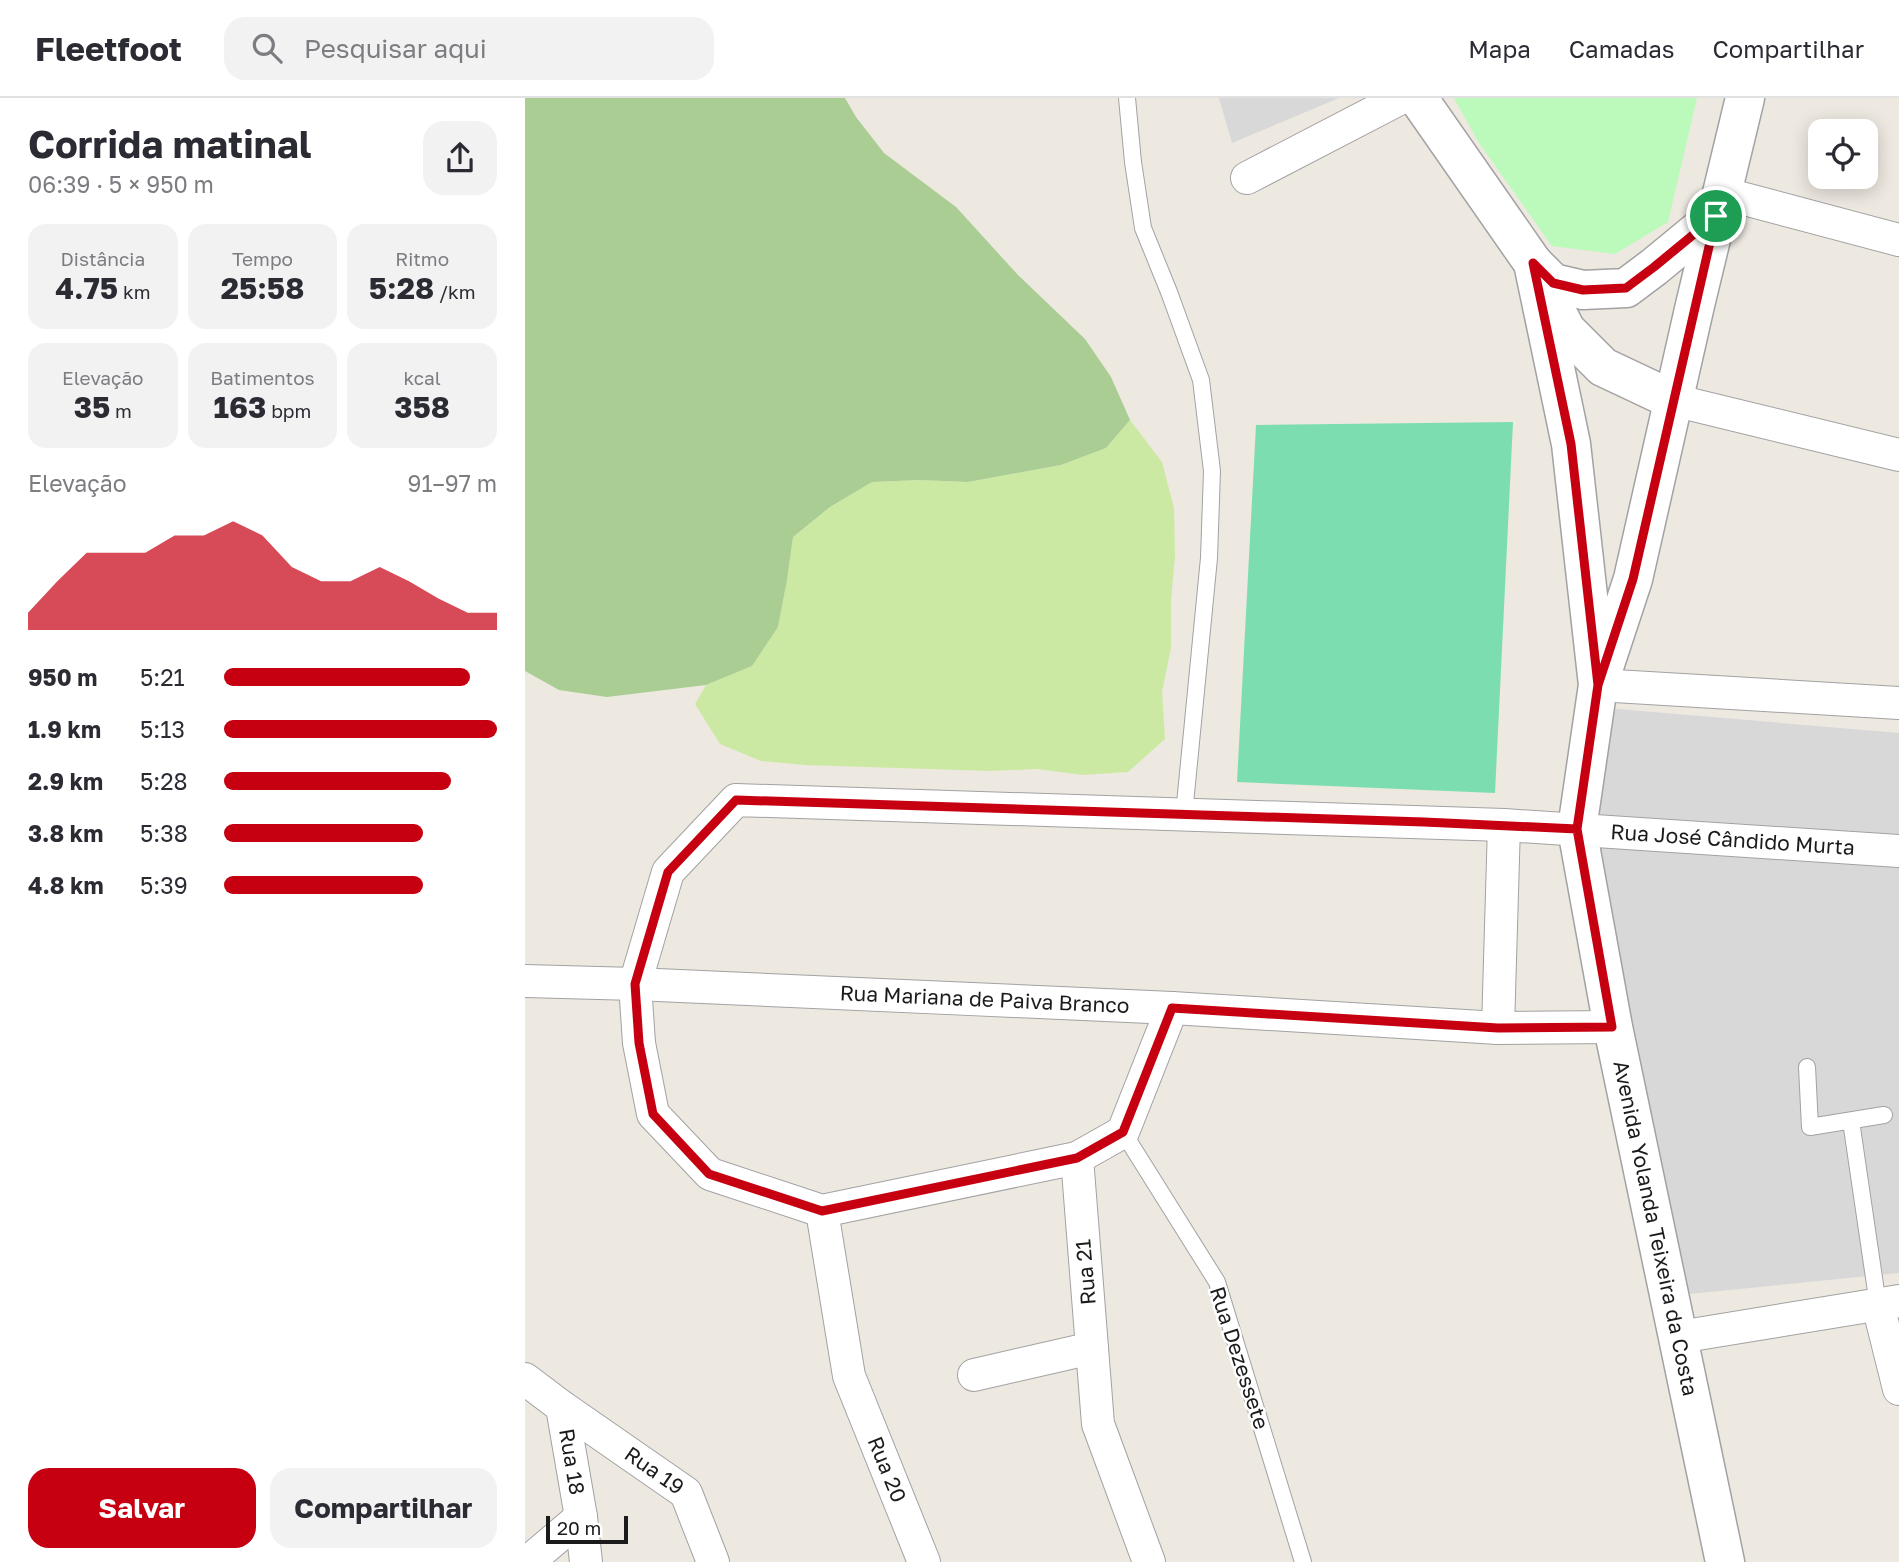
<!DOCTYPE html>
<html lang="pt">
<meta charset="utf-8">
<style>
body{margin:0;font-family:"Golos Text",sans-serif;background:#f2f2f3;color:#2b2b33;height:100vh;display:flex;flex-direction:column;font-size:26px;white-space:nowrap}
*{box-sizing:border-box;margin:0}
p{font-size:23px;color:#7c7c81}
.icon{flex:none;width:38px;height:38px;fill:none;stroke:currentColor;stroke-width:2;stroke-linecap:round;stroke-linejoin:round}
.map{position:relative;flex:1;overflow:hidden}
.drawer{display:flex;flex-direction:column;background:#fff;width:525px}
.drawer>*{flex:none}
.fabs{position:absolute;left:1283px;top:21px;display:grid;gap:14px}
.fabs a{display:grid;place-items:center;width:70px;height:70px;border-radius:14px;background:#fff;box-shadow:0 4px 18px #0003;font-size:35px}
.scale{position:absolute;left:21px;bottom:18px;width:82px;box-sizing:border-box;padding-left:7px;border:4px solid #1b1b1b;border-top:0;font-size:19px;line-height:24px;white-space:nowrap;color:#1b1b1b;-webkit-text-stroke:5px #fff;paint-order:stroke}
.pin{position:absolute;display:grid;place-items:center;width:60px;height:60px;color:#fff;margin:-30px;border:4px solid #fff;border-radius:50%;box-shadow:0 2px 7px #0007}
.round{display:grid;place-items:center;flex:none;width:74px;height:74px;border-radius:21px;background:#f2f2f3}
.overview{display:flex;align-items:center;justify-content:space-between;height:119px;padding:0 28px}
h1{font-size:38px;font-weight:700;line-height:52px}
.metrics{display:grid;grid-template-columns:repeat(3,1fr);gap:10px;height:119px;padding:7px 28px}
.metrics div{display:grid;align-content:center;border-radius:18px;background:#f2f2f3;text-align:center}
.metrics b{font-size:30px;font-weight:700}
.metrics small{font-size:19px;font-weight:400}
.metrics p{font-size:19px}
.chart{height:196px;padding:14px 28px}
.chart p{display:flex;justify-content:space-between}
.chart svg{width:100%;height:126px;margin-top:7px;fill:#c60011;opacity:.7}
.button{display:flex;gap:14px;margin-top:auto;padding:14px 28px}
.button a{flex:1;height:80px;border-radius:21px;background:#c60011;color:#fff;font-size:28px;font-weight:700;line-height:80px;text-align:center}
.button a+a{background:#f2f2f3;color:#2b2b33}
ul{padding:0 28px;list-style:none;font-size:23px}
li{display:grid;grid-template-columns:112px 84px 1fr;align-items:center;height:52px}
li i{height:18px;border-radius:9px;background:#c60011}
header{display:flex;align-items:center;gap:42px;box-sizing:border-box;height:98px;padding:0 35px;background:#fff;border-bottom:2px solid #e1e1e2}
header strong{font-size:33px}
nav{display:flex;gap:38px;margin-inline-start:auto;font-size:24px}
.search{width:490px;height:63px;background:#f2f2f3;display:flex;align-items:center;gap:18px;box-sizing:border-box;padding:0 24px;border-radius:21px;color:#7c7c81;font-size:26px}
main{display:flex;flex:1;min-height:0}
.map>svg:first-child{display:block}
.residential{fill:#d9d8d8}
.grass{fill:#cce9a4}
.forest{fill:#aacd94}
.park{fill:#bbfabb}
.pitch{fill:#7cdeb0}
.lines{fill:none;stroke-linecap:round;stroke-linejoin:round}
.service-casing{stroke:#a2a2a2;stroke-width:18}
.minor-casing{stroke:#a2a2a2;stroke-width:34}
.tertiary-casing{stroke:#a2a2a2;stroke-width:41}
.service{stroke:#fff;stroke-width:16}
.minor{stroke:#fff;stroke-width:32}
.tertiary{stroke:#fff;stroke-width:38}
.route-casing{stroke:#fff;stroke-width:14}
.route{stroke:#c60011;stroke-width:9}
.labels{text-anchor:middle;stroke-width:5;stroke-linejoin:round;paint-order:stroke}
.street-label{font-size:21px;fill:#1b1b1b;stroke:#fff}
</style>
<header>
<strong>Fleetfoot</strong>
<div class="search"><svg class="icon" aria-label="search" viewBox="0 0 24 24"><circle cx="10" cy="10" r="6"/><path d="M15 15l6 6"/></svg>Pesquisar aqui</div>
<nav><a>Mapa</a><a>Camadas</a><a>Compartilhar</a></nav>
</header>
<main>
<section class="drawer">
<div class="overview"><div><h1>Corrida matinal</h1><p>06:39 · 5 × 950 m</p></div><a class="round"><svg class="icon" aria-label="share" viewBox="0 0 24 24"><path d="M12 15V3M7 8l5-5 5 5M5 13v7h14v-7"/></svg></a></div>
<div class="metrics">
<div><p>Distância</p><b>4.75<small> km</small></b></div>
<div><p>Tempo</p><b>25:58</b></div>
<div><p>Ritmo</p><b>5:28<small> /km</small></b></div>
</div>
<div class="metrics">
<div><p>Elevação</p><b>35<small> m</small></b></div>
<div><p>Batimentos</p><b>163<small> bpm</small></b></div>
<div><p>kcal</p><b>358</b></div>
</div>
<div class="chart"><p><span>Elevação</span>91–97 m</p>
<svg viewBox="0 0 160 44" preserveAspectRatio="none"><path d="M0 44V38L10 27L20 17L30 17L40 17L50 11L60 11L70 6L80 11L90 22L100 27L110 27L120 22L130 27L140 33L150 38L160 38V44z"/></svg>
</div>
<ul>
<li><b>950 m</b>5:21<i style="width:90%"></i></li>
<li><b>1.9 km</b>5:13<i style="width:100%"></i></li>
<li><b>2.9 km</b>5:28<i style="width:83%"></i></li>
<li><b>3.8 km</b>5:38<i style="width:73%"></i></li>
<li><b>4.8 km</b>5:39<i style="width:73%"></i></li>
</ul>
<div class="button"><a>Salvar</a><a>Compartilhar</a></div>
</section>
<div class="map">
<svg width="1374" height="1464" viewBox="0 0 1374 1464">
<rect width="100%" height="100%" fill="#ede8e0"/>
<path class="residential" d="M694 0H814L707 45Z
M1081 610 1374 635V1175L1164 1196 1060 714Z"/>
<path class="grass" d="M605 322 637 364 649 410 650 457 646 503V550L637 594 640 641 603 674 557 677 512 671 465 673 280 667 236 663 195 646 170 606 181 587 227 568 253 529 262 482 268 439 305 409 347 384 394 382 443 384 536 367 581 350Z"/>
<path class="forest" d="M0 0H320L331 19 359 55 431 109 493 177 560 241 586 279 605 322 581 350 536 367 443 384 394 382 347 384 305 409 268 439 262 482 253 529 227 568 181 587 82 599 34 592 0 573Z"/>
<path class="park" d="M929 0H1172L1143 124 1090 156 1027 148 954 45Z"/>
<path class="pitch" d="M988 324 970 695 712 684 731 327Z"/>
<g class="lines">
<defs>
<path id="service" d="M602 0 608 64 618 130 644 194 676 282 687 373 684 460 659 716
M1282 969 1285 1029 1359 1017
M1326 1023 1353 1207
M598 1034 692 1184 778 1464"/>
<g id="minor">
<path d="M722 80 876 0"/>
<path d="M1197 95 1374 142"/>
<path d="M1148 302 1374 357"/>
<path d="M1073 587 1374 605"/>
<path id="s1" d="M0 883 110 886 647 910 973 930 1088 929"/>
<path d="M973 930 979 727"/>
<path id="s2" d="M552 1060 297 1113 185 1076 128 1016 114 945 110 886 143 774 211 702 979 727 1374 753"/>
<path id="s3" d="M297 1113 324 1278 399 1464"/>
<path d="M1353 1207 1374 1291"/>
<path d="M1154 1239 1374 1203"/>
<path d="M449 1277 567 1250"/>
<path id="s4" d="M0 1281 37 1309 56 1419 61 1464"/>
<path id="s5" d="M37 1309 161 1395 188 1464"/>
<path d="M3 1464 56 1419"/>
<path d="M624 1464 573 1326 552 1060 598 1034 647 910"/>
</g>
<g id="tertiary">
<path id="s6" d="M893 0 1008 165 1046 346 1073 587 1052 731 1088 929 1200 1464"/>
<path d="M1008 165 1028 185 1058 192 1101 190 1129 169 1191 118"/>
<path d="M1024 199 1041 232 1078 269 1148 302"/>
<path d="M1077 575 1108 481 1170 207 1220 0"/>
</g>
</defs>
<use href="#service" class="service-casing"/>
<use href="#minor" class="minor-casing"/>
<use href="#tertiary" class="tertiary-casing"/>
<use href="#service" class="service"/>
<use href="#minor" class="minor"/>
<use href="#tertiary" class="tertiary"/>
</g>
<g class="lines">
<defs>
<path id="route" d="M1191 118 1108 481 1073 587 1052 731 899 724 211 702 143 774 110 886 114 945 128 1016 184 1076 297 1113 552 1060 598 1034 647 910 973 930 1087 929 1052 731 1073 587 1046 346 1008 165 1028 185 1058 192 1101 190 1129 169 1191 118"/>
</defs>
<use href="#route" class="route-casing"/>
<use href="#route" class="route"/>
</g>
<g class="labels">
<g class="street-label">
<text dy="7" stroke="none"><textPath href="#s2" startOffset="1806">Rua José Cândido Murta</textPath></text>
<text dy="7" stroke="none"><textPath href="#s1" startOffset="460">Rua Mariana de Paiva Branco</textPath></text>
<text dy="7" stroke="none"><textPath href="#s6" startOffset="1181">Avenida Yolanda Teixeira da Costa</textPath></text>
<text transform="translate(561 1174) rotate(-95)" y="7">Rua 21</text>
<text transform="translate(714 1260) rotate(72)" y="7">Rua Dezessete</text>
<text dy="7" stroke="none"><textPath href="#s4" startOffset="102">Rua 18</textPath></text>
<text dy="7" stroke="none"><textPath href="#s3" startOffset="268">Rua 20</textPath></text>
<text dy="7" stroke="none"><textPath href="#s5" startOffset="112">Rua 19</textPath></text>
</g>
</g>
</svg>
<div class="fabs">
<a><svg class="icon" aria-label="locate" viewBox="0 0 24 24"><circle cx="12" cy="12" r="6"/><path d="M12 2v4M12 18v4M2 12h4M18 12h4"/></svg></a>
</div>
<div class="scale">20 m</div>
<div class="pin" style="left:1191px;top:118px;background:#1e9e55"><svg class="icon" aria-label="arrive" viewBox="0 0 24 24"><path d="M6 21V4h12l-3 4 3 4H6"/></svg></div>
</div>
</main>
